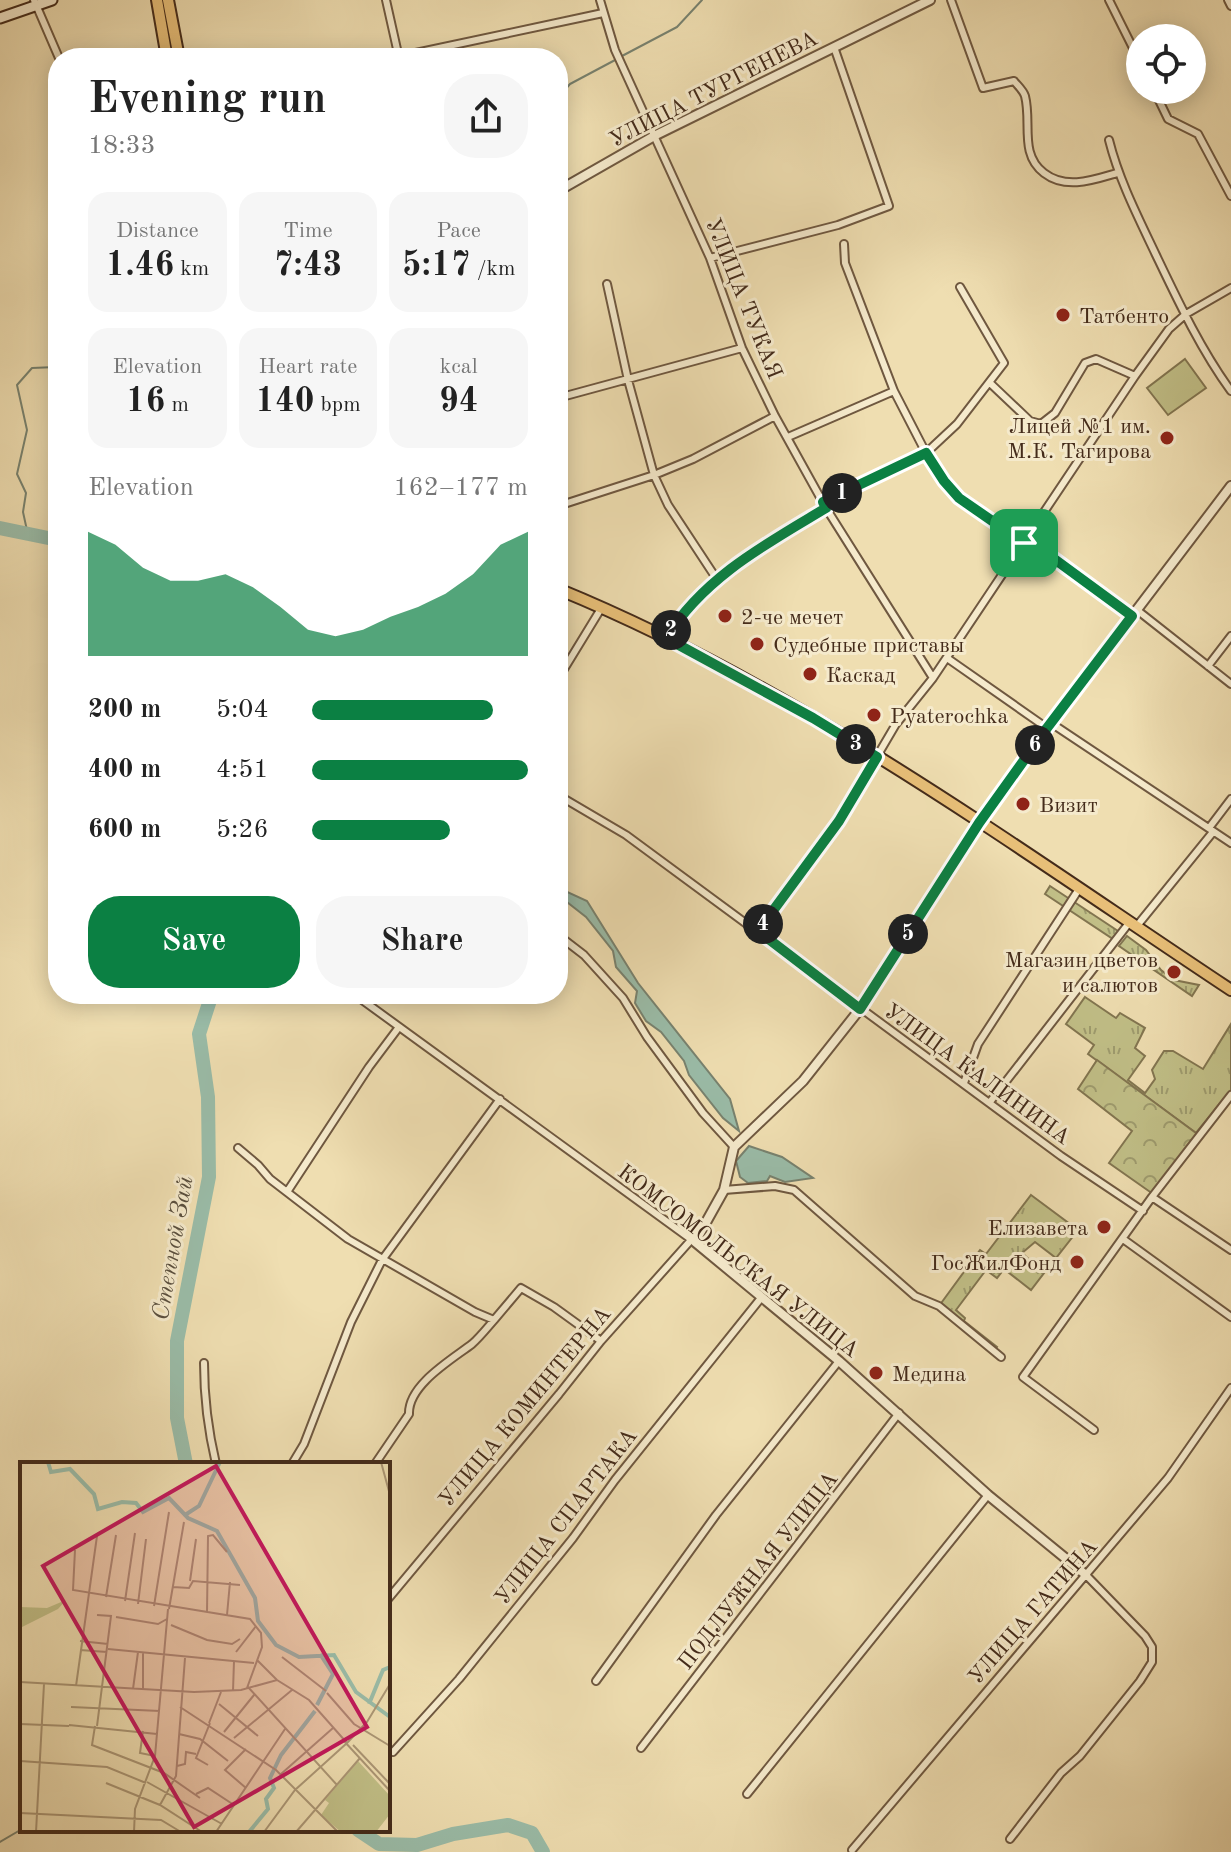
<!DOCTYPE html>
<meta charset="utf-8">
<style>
body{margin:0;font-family:"Old Standard TT",serif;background:#f6f6f6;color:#222;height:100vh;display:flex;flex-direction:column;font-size:30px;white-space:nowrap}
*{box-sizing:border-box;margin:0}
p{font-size:26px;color:#767676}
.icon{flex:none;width:44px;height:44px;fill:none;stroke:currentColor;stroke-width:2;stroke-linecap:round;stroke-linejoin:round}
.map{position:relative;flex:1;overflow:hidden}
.sheet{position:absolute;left:48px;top:48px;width:520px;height:956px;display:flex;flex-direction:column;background:#fff;border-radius:32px;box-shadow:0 4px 20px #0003}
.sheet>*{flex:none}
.fabs{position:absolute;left:1126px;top:24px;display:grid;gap:16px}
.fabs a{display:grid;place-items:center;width:80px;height:80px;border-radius:50%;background:#fff;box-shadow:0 4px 20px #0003;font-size:40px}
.pin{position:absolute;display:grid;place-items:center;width:68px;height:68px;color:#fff;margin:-34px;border-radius:16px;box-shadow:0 4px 12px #0006}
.km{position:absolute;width:40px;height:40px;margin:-20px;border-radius:50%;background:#222;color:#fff;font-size:22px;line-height:40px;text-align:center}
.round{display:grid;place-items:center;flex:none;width:84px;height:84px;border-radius:32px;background:#f6f6f6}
.head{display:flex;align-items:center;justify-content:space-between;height:136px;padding:0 40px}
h1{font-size:44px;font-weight:700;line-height:60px}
.stats{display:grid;grid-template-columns:repeat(3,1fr);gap:12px;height:136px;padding:8px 40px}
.stats div{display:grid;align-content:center;border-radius:20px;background:#f6f6f6;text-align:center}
.stats b{font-size:34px;font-weight:700}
.stats small{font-size:22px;font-weight:400}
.stats p{font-size:22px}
.chart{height:224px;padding:16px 40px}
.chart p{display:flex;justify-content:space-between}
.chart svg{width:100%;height:144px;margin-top:8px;fill:#0b8043;opacity:.7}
.button{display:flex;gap:16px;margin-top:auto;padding:16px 40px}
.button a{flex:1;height:92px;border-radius:32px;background:#0b8043;color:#fff;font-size:32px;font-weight:700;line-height:92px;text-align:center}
.button a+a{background:#f6f6f6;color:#222}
ul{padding:0 40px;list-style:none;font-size:26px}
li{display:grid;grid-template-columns:128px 96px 1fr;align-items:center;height:60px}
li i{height:20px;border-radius:10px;background:#0b8043}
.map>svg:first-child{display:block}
.grass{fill:url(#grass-tufts);stroke:#827550;stroke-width:2}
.forest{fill:url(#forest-crowns);stroke:#827550;stroke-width:2}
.garden{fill:#c1bf87;stroke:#827550;stroke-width:2}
.water{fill:#9abca8;stroke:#78826f;stroke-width:2}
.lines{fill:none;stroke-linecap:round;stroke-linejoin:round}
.stream{stroke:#78826f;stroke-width:2}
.river{stroke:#9abca8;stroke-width:14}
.minor-casing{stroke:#6f5840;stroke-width:10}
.tertiary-casing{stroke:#6f5840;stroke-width:12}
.secondary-casing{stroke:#442b1a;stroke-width:13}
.primary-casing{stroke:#442b1a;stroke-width:14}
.minor{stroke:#f5eacc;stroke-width:6}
.tertiary{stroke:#f5eacc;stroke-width:8}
.secondary{stroke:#f5eacc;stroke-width:9}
.primary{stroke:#e8bf78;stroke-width:10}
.route-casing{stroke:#fff;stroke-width:16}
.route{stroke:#0b8043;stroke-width:10}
.poi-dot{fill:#8f2418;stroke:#f5eacc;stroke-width:3}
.labels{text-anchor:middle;stroke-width:6;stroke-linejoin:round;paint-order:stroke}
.street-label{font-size:22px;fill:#442b1a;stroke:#f5eacc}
.poi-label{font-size:22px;fill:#442b1a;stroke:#f5eacc;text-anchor:start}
.water-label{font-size:24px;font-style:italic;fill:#5a4f3e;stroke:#f5eacc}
.inset-river{fill:none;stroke:#9abca8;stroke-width:4}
.inset-road{fill:none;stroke:#ab9675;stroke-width:2}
.view{fill:#c2185b;fill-opacity:0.15;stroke:#c2185b;stroke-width:4}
.inset-edge{fill:none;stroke:#442b1a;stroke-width:4}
</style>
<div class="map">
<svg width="1231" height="1852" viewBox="0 0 1231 1852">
<defs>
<pattern id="grass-tufts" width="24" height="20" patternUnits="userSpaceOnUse" patternTransform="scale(2)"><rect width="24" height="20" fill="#c1bf87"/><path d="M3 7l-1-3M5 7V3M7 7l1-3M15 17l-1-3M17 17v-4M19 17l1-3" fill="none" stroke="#9e9b6e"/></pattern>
<pattern id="forest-crowns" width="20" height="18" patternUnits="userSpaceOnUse" patternTransform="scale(2)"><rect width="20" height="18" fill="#c1bf87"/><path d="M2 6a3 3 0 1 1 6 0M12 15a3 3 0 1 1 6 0" fill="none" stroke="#9e9b6e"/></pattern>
</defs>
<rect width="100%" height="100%" fill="#efdeb1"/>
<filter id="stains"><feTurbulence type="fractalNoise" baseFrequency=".0025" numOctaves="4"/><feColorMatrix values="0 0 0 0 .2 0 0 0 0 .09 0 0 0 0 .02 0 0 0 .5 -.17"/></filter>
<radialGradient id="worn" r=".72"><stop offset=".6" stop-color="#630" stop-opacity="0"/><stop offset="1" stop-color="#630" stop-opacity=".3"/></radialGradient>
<path class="grass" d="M1050 886 1121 933 1116 941 1045 894Z
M1127 936 1146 950 1161 970 1174 980 1199 985 1192 996 1119 946Z
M1085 997 1116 1018 1120 1013 1145 1028 1135 1048 1145 1056 1128 1080 1145 1093 1155 1079 1152 1070 1164 1051H1173L1203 1069 1231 1024V1090L1196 1133 1088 1054 1094 1045 1066 1024Z
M1031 1195 1078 1230 1056 1258 1035 1242 1022 1253 1044 1273 1031 1290 1004 1269 997 1278 986 1270 956 1310 965 1318 964 1321 997 1347 994 1351 939 1306 980 1250 986 1254Z"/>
<path class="forest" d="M1097 1060 1200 1136 1153 1194 1109 1163 1132 1131 1078 1089Z"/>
<path class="garden" d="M1185 359 1206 388 1168 415 1147 388Z"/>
<path class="water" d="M558 878 565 891 587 901 638 983 730 1099 739 1131 723 1118 689 1075 684 1061 661 1032 646 1021 635 1003 637 991 616 967 613 951 586 917 558 895Z
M749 1146 782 1157 813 1178 785 1182 770 1176 767 1181 748 1183 740 1177 736 1161Z"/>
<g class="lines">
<path class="stream" d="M622 56 677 27 702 0
M558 98 570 84 617 59
M28 535 23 512 26 493 17 474 27 430 17 385 32 368 56 367 58 364
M0 1842 22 1829"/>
<path class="river" d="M0 528 58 540
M186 1464 177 1418V1341L209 1177 208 1097 199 1034 212 994
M358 1830 379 1844 417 1845 453 1834 508 1825 532 1833 543 1852"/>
<defs>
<path id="minor" d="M34 0 59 58
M386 0 399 58
M600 0 615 50 710 258 742 348 775 416 826 508 933 678
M951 0 983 88 1014 81C1018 86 1023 90 1025 96 1032 123 1019 154 1044 173 1066 190 1093 180 1117 173
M1109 0 1140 62
M1228 0 1231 6
M392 58 603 13
M1154 90 1168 119 1198 134 1231 196
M1109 140C1119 180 1138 217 1156 255 1178 301 1201 350 1231 391
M844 244 845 263 894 391 926 453 944 481 959 498 1024 543
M710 258 838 225 889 206 834 47
M607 284 628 380 654 475 668 505 716 578
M990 383 1030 421 1041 424 1055 413 1085 363 1096 359 1135 376
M558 398 742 348
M788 437 894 391
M823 502 926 453 957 424 1004 363 960 287
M558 506 654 475 693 459 775 416
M1027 539 1132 616
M1137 610 1231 684
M666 638C704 576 766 544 826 508
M947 658 1047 728
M1208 666 1231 636
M558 679 602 607
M1051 723 1231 843
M558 795 626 835 1061 1156 1143 1211
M1209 828 1231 799
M1136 927 1213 832
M758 931 839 821 896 724 933 678 1135 376 1169 329 1186 314 1231 288
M558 935 584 955 623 998 647 1037 703 1113 734 1147
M354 994 692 1240
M964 1083 978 1044 1079 889
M990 1102 1129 923
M238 1148 258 1165 270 1179 348 1239 475 1312 494 1320 521 1288 554 1307 601 1341
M724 1190 775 1186 794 1190 915 1296 939 1306 1001 1357
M287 1192 369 1067 399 1027
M1152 1197 1231 1250
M1123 1239 1231 1317
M204 1363C204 1398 208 1430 216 1464
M1094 1430 1023 1377 1152 1197 1231 1095
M292 1464 304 1444 351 1322 382 1260 500 1099
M375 1464 409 1414C408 1385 451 1360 472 1344 480 1337 487 1328 494 1320
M388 1599 559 1394 601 1341 691 1240
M596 1681 716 1515 839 1361
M641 1748 899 1413
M393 1752 459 1679 573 1538 615 1480 761 1298
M747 1794 988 1495
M1010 1839 1061 1773 1080 1756 1140 1681 1152 1662V1647L1145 1636 1086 1575
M852 1850 1168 1478 1231 1388"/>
<path id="tertiary" d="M558 191 656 135 930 0
M1086 1575 988 1495 839 1361 695 1242 724 1190 734 1147 803 1081 860 1009 979 823 1047 728 1231 486"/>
<path id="secondary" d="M0 18 52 0"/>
<path id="primary" d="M157 0 167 58
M168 0 179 58
M558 589C798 687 1015 847 1231 990"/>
</defs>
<use href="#minor" class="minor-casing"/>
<use href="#tertiary" class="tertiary-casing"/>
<use href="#secondary" class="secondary-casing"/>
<use href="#primary" class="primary-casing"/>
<use href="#minor" class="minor"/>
<use href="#tertiary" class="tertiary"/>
<use href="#secondary" class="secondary"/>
<use href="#primary" class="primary"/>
</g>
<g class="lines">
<defs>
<path id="route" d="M926 453 944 481 959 498 1024 543 1027 539 1132 616 1047 728 979 823 860 1009 758 931 839 821 877 757 813 718 666 638C704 577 766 544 826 508L823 502Z"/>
</defs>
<use href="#route" class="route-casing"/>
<use href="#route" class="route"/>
</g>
<g class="poi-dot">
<circle cx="1063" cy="315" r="8"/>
<circle cx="1167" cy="438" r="8"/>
<circle cx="725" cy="616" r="8"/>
<circle cx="757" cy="644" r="8"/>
<circle cx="810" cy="674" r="8"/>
<circle cx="874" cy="715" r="8"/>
<circle cx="1023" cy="804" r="8"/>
<circle cx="1174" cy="972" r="8"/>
<circle cx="1104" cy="1227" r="8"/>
<circle cx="1077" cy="1262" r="8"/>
<circle cx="876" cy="1373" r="8"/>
</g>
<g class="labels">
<g class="street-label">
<text transform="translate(713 88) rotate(-27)" y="8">УЛИЦА ТУРГЕНЕВА</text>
<text transform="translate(745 298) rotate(68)" y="8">УЛИЦА ТУКАЯ</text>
<text transform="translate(978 1073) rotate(36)" y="8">УЛИЦА КАЛИНИНА</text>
<text transform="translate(739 1260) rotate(38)" y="8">КОМСОМОЛЬСКАЯ УЛИЦА</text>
<text transform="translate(524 1406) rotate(-50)" y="8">УЛИЦА КОМИНТЕРНА</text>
<text transform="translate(565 1516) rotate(-52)" y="8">УЛИЦА СПАРТАКА</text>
<text transform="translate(757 1570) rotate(-52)" y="8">ПОДЛУЖНАЯ УЛИЦА</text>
<text transform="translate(1032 1611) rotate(-49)" y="8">УЛИЦА ГАТИНА</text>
</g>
<g class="poi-label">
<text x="1079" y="323">Татбенто</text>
<text x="1151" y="433" text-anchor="end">Лицей №1 им.<tspan x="1151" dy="25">М.К. Тагирова</tspan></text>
<text x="741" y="624">2-че мечет</text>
<text x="773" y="652">Судебные приставы</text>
<text x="826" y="682">Каскад</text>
<text x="890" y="723">Pyaterochka</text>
<text x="1039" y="812">Визит</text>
<text x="1158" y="967" text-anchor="end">Магазин цветов<tspan x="1158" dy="25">и салютов</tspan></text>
<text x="1088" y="1235" text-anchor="end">Елизавета</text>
<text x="1061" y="1270" text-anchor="end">ГосЖилФонд</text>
<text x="892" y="1381">Медина</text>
</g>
<g class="water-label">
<text transform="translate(172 1248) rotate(-80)" y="8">Степной Зай</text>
</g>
</g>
<g transform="translate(20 1462)">
<rect width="370" height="370" fill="#efdeb1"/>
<path d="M46 138 38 147 0 166V145L27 146Z" fill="#c1bf87"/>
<path d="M338 299 370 334V352L356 370H321L301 353 309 341 305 338Z" fill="#c1bf87"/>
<path class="inset-river" d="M28 0 31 10 50 7 74 32 78 47 102 40 116 41 123 50 149 36 168 56 197 69 235 136 238 159 256 183 279 195 314 193 336 230 370 255M165 53 179 44 200 0M349 242 363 208 370 205M297 243 313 212 300 192M229 370 248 347 246 337 254 326 250 316 261 293 295 249"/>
<path class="inset-road" d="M361 0 370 33M55 88 53 128 230 157 241 171 242 185 227 226M170 119 176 77M153 125 169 126 173 119 220 123M86 135 96 73M105 139 115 71M118 142 126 77M134 144 149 50M149 147 164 60M187 151 188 74 193 73 207 90M207 153 210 120M96 155 138 162 147 157M151 163 187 178 212 182 220 177M60 179 88 182M88 187 234 201M60 188 87 190M216 190 236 164M262 195 306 229M237 198 257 218M0 220 174 230 221 228 257 218 289 238 327 281M56 224 77 74M228 225 317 323M113 227 118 190M123 228V191M213 229 214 199M307 231 334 262 370 284M199 242 238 274M51 245 140 249M160 245 256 308 318 370M189 261 201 230M0 262 49 264M49 263 137 272M75 264 72 283 144 311 180 336M77 264 91 154 77 153M123 269 120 291 135 294M204 270 234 233M159 272 180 277 208 299M214 276 272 228M324 279 370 329M327 281 347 260 370 222M333 283 370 322M0 299 87 305 126 321M188 303 176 296 190 261M157 304 165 302 166 290 176 292M261 312 313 266M127 320 202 362M86 321 140 343 182 370M226 326 205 308 226 287M176 332 188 326 214 343M140 343 156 314 165 196M0 351 141 358 161 370M16 370 24 222M114 370 115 347 135 294 148 147M196 370 265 267M244 370 275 328 327 281M276 370 340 296"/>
<path class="view" d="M196 4 347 265 174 365 23 104Z"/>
<rect width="370" height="370" class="inset-edge"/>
</g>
<rect width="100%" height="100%" filter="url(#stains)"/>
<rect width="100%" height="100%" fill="url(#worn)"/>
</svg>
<div class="fabs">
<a><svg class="icon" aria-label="locate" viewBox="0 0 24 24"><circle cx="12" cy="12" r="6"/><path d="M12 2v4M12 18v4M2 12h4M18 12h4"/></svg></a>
</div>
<div class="pin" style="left:1024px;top:543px;background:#1e9e55"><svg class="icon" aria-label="arrive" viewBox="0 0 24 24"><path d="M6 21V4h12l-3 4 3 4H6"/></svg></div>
<b class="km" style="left:842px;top:493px">1</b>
<b class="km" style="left:671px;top:630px">2</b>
<b class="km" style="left:856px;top:744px">3</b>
<b class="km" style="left:763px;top:924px">4</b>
<b class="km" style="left:908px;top:934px">5</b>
<b class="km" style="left:1035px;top:745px">6</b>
<section class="sheet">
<div class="head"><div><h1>Evening run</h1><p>18:33</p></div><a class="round"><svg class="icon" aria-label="share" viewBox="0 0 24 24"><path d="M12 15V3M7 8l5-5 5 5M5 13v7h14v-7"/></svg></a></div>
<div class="stats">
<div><p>Distance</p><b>1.46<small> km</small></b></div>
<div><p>Time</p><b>7:43</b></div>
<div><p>Pace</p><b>5:17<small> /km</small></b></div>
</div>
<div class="stats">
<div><p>Elevation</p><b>16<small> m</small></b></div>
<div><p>Heart rate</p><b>140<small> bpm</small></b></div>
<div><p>kcal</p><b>94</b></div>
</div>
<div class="chart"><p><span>Elevation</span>162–177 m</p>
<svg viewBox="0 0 160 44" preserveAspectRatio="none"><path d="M0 44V6L10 10L20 17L30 21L40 21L50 19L60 23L70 29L80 36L90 38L100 36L110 32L120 29L130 25L140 19L150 10L160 6V44z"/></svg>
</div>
<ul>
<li><b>200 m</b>5:04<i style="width:84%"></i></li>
<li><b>400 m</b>4:51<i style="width:100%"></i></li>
<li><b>600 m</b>5:26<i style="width:64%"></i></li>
</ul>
<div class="button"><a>Save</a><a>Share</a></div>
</section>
</div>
